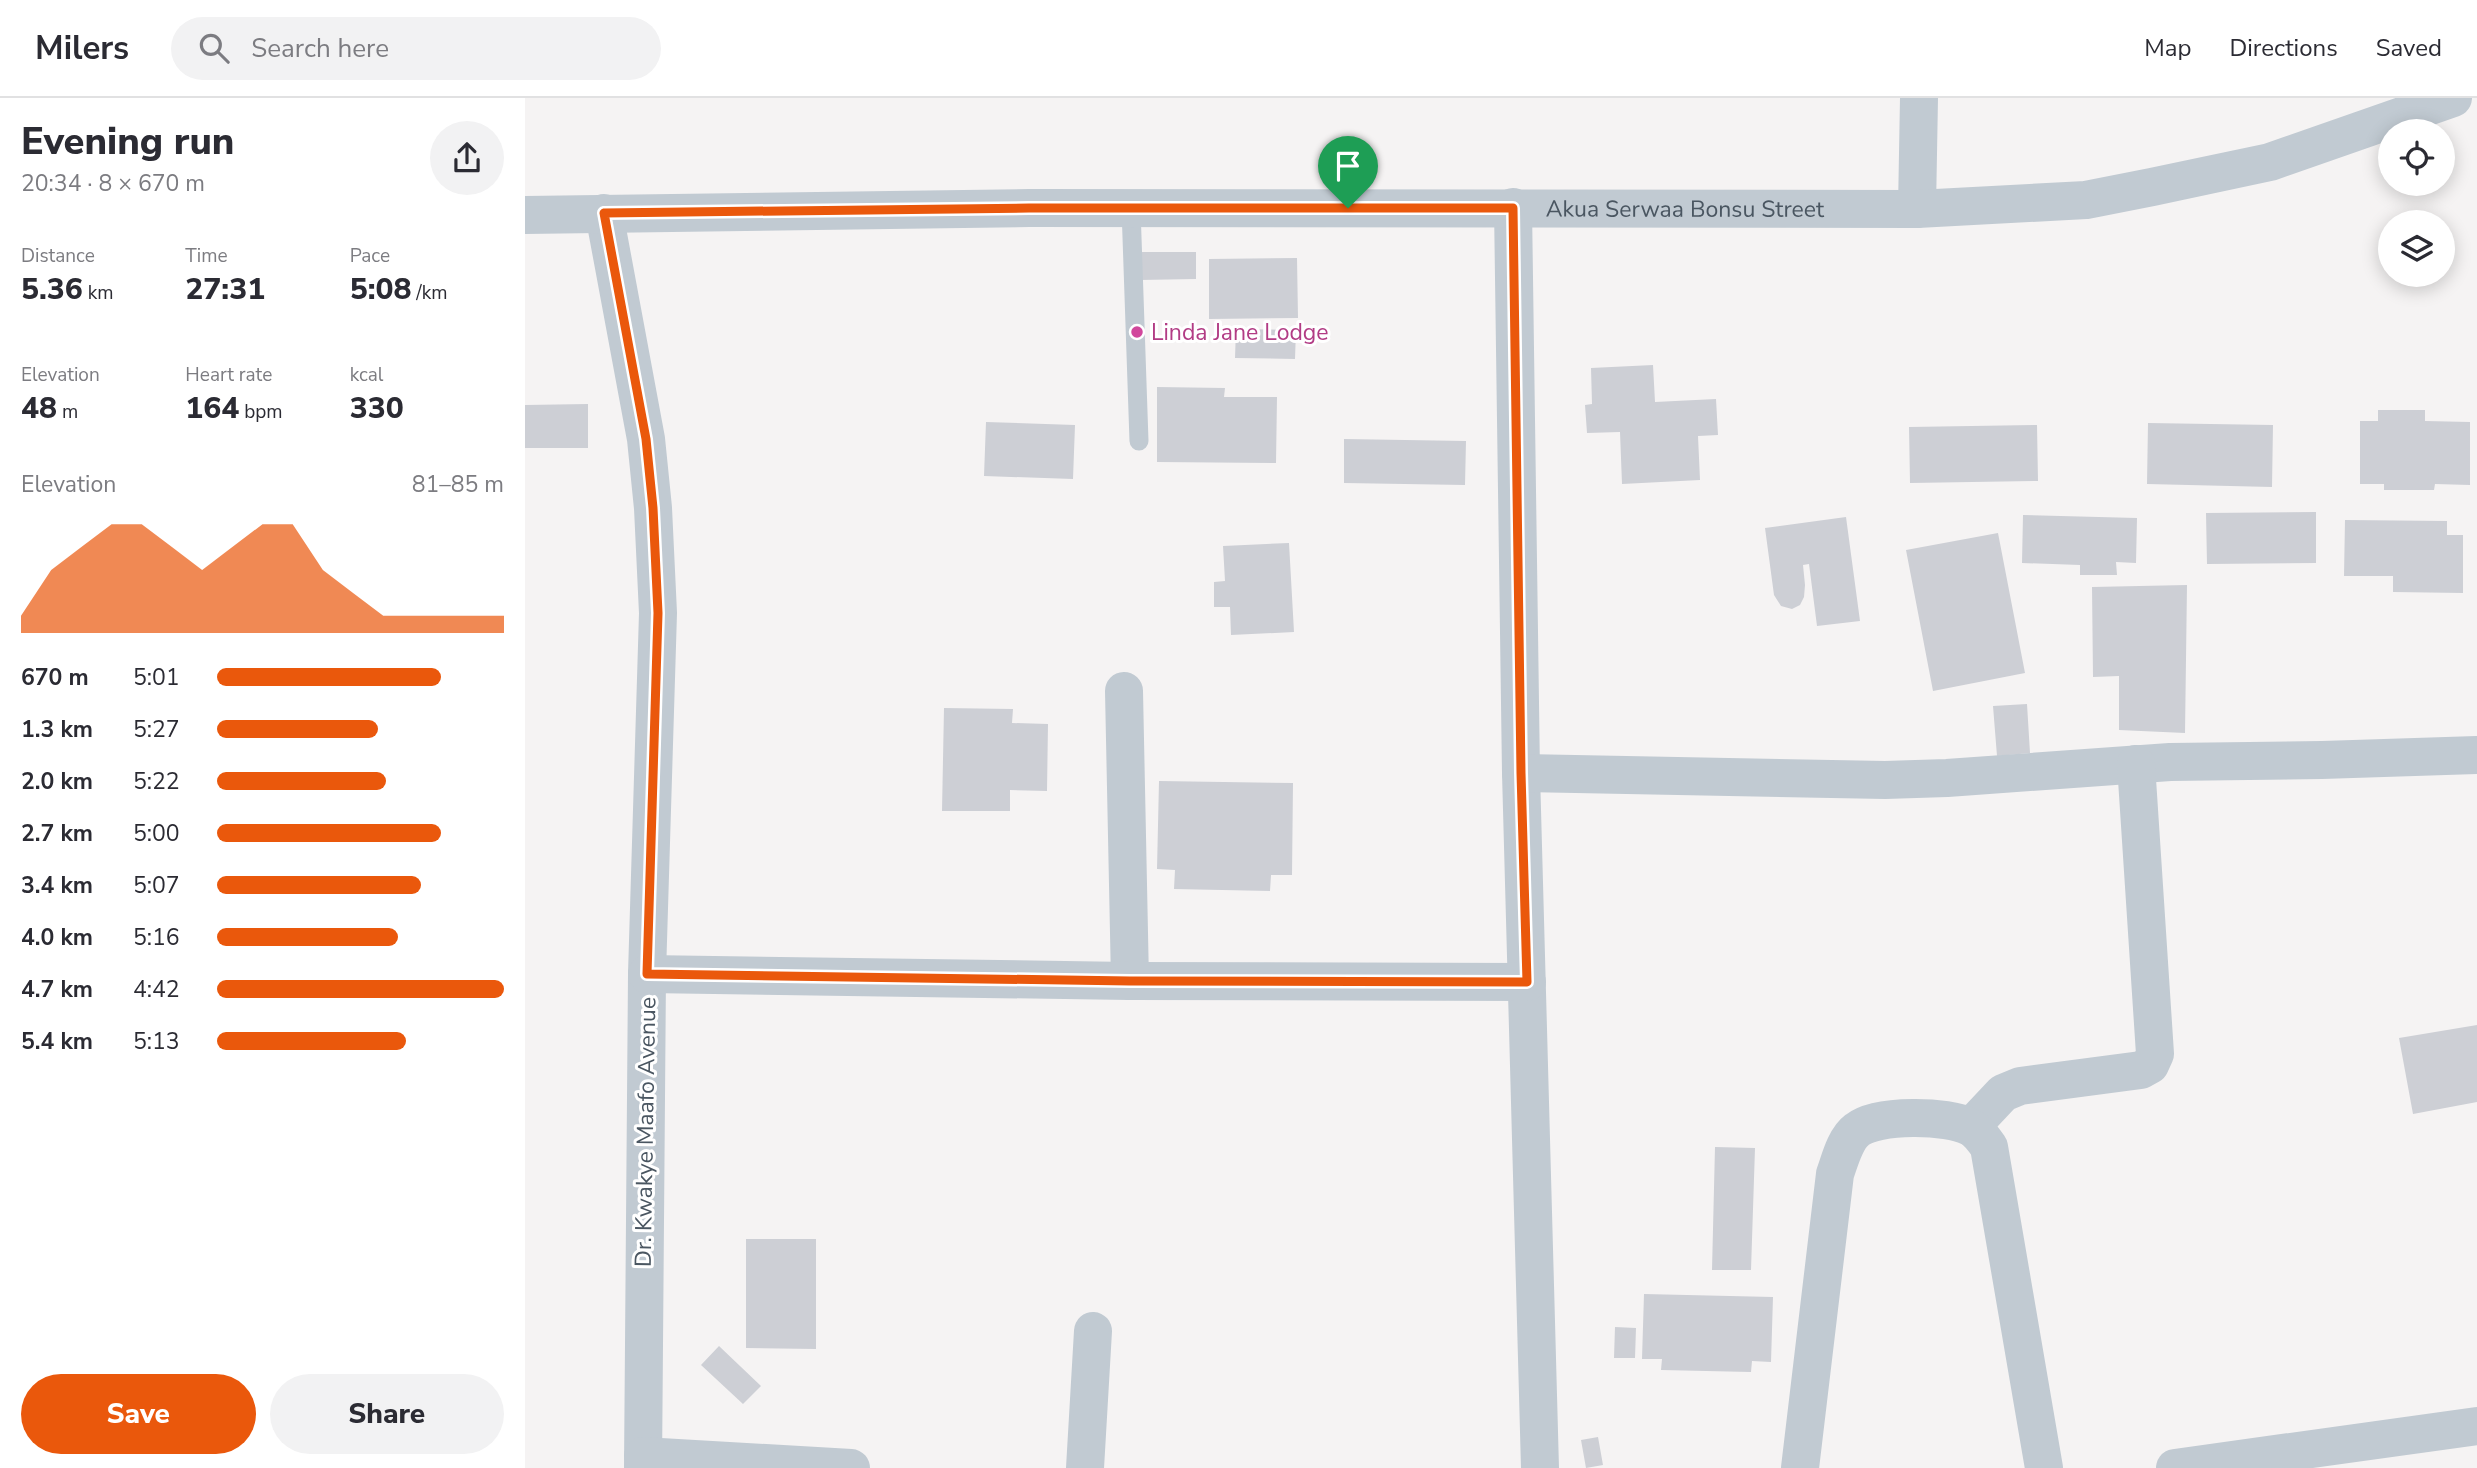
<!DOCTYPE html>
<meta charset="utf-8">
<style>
body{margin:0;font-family:"Nunito Sans",sans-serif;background:#f2f2f3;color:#2b2b33;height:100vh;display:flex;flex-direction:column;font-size:26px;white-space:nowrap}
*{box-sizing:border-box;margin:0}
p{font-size:23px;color:#7c7c81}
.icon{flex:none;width:38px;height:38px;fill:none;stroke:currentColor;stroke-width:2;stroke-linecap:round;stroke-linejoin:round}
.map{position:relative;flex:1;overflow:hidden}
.panel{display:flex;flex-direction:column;background:#fff;width:525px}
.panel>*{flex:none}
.buttons{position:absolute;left:1853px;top:21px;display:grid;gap:14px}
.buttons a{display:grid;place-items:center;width:77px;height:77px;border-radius:50%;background:#fff;box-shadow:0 4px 18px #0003;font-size:35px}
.pin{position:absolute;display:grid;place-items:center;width:60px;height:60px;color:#fff;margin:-72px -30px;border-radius:50% 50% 50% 0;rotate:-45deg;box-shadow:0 0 7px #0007}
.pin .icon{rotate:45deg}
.round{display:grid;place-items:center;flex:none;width:74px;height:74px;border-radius:37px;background:#f2f2f3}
.overview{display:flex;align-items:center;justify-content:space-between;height:119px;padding:0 21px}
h1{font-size:38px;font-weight:800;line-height:52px}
.figures{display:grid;grid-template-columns:repeat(3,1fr);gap:10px;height:119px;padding:7px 21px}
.figures div{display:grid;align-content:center}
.figures b{font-size:30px;font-weight:800}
.figures small{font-size:19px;font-weight:400}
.figures p{font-size:19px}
.chart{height:196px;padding:14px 21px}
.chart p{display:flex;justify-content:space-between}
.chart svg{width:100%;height:126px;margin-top:7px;fill:#ea580c;opacity:.7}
.action{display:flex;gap:14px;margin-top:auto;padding:14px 21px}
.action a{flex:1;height:80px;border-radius:42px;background:#ea580c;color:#fff;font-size:28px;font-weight:800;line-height:80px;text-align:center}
.action a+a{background:#f2f2f3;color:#2b2b33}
ul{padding:0 21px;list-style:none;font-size:23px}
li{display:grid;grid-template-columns:112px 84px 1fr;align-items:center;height:52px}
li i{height:18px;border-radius:9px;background:#ea580c}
header{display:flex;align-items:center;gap:42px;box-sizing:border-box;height:98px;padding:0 35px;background:#fff;border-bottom:2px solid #e1e1e2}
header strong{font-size:33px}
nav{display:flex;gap:38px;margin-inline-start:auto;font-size:24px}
.search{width:490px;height:63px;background:#f2f2f3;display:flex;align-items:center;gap:18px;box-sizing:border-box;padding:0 24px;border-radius:38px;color:#7c7c81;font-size:26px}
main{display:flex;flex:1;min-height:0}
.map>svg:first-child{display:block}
.building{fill:#cdcfd5}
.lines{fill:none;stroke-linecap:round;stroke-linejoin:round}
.lane{stroke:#c1cad2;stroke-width:19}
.street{stroke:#c1cad2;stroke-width:38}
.route-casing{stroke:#fff;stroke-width:14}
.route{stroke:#ea580c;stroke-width:9}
.hotel-dot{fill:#d1479c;stroke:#fff;stroke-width:2.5}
.labels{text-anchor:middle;stroke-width:6;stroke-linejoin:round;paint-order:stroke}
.street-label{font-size:23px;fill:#4a5661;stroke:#fff}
.hotel-label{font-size:23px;fill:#b23c85;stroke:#fff;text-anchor:start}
</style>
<header>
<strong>Milers</strong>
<div class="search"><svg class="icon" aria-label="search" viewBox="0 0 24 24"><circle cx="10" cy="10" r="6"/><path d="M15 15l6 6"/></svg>Search here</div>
<nav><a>Map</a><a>Directions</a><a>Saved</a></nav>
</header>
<main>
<section class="panel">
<div class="overview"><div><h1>Evening run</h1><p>20:34 · 8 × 670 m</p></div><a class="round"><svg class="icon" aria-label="share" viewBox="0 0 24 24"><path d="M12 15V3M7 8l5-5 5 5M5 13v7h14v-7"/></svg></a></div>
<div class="figures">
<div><p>Distance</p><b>5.36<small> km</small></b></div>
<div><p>Time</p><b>27:31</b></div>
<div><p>Pace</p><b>5:08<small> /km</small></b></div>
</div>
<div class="figures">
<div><p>Elevation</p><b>48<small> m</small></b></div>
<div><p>Heart rate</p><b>164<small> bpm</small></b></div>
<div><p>kcal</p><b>330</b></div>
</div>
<div class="chart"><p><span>Elevation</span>81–85 m</p>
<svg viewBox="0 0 160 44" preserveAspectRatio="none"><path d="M0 44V38L10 22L20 14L30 6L40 6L50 14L60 22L70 14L80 6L90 6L100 22L110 30L120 38L130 38L140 38L150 38L160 38V44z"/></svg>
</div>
<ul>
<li><b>670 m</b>5:01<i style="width:78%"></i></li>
<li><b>1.3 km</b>5:27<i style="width:56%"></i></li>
<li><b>2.0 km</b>5:22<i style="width:59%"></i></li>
<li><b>2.7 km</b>5:00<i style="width:78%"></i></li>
<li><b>3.4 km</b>5:07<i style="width:71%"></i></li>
<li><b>4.0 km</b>5:16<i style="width:63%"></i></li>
<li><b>4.7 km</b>4:42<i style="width:100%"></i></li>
<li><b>5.4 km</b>5:13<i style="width:66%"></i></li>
</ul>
<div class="action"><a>Save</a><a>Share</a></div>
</section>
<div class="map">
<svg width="1952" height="1370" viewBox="0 0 1952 1370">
<rect width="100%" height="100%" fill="#f5f3f3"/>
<path class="building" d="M615 154H671V181L615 182Z
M772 160 773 220 684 221V161Z
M711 231 771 232 770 261 710 260Z
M1128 267 1130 304 1191 301 1193 337 1173 338 1175 382 1097 386 1095 334 1062 335 1060 307 1067 306 1066 270Z
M632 289 700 290 699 299H752L751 365 632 364Z
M63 306V350H0V307Z
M1853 312H1900V323L1945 324V387L1910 386 1909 392H1859V386H1835V323H1853Z
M461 324 550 327 548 381 459 378Z
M1623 325 1748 327 1747 389 1622 386Z
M1512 327 1513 383 1385 385 1384 329Z
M819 341 941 343 940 387 819 385Z
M1791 414V465L1682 466 1681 415Z
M1498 417 1612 420 1611 465 1591 464 1592 477H1555V467L1497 465Z
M1321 419 1335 523 1292 528 1284 466 1278 467 1280 487 1279 499 1275 507 1267 511 1256 508 1249 497 1240 430Z
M1820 422 1922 423V437H1938V495L1868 494V478H1819Z
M1473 435 1500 575 1408 593 1381 452Z
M764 445 769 534 706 537 705 509H689V484L700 483 698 448Z
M1662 487 1660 635 1594 632V578L1568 579 1567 489Z
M1502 606 1505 655 1472 658 1468 608Z
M419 610 488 611 487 625 523 626 522 693 485 692V713H417Z
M634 683 768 685 767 777H746L745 793 649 791 650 772 632 771Z
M1952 927V1004L1888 1016 1874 940Z
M1190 1049 1230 1050 1226 1172H1187Z
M221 1141H291V1251L221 1250Z
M1119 1196 1248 1199 1246 1264 1227 1263 1226 1274 1136 1272 1137 1261H1117Z
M1090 1229 1111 1230 1110 1260H1089Z
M194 1248 236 1288 218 1306 176 1267Z
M1073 1339 1078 1367 1061 1370 1056 1342Z"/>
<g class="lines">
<path class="lane" d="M606 110 614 343"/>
<g class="street">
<path d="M988 109 996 675 1015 1370"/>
<path d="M1392 111 1394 0"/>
<path d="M79 115 121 341 128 410 133 515 122 876 118 1370"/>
<path id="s1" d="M0 117 504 110 1392 111 1561 102 1627 89 1745 64 1928 0"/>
<path d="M599 593 605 883"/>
<path d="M996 675 1360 682 1422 680 1645 664 1797 662 1952 657"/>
<path d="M122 876 605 883 1002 884"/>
<path d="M1446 1029 1478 995 1495 988 1616 972 1625 967 1630 956 1611 666"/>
<path d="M118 1358 326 1370"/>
<path d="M560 1370 568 1233"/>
<path d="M1275 1370 1310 1076C1315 1062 1320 1041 1332 1032 1352 1016 1423 1017 1445 1029 1453 1033 1459 1042 1464 1049L1519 1370"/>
<path d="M1650 1370 1952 1328"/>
</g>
</g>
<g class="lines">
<defs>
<path id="route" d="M504 110H988L996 675 1002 884 605 883 122 876 133 515 128 410 121 341 79 115Z"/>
</defs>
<use href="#route" class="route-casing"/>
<use href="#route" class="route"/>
</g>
<circle class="hotel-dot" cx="612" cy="234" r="7"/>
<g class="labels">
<g class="street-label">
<text dy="8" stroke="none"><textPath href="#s1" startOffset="1160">Akua Serwaa Bonsu Street</textPath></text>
<text transform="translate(120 1034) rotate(-89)" y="8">Dr. Kwakye Maafo Avenue</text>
</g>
<g class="hotel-label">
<text x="626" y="242">Linda Jane Lodge</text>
</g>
</g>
</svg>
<div class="buttons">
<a><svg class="icon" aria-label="locate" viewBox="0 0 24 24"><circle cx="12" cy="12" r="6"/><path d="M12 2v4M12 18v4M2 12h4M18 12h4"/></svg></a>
<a><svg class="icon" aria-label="layers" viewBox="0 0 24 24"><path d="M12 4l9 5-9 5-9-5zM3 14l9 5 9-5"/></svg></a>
</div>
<div class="pin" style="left:823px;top:110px;background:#1e9e55"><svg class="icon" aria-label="arrive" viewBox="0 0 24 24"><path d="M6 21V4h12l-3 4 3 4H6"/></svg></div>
</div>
</main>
